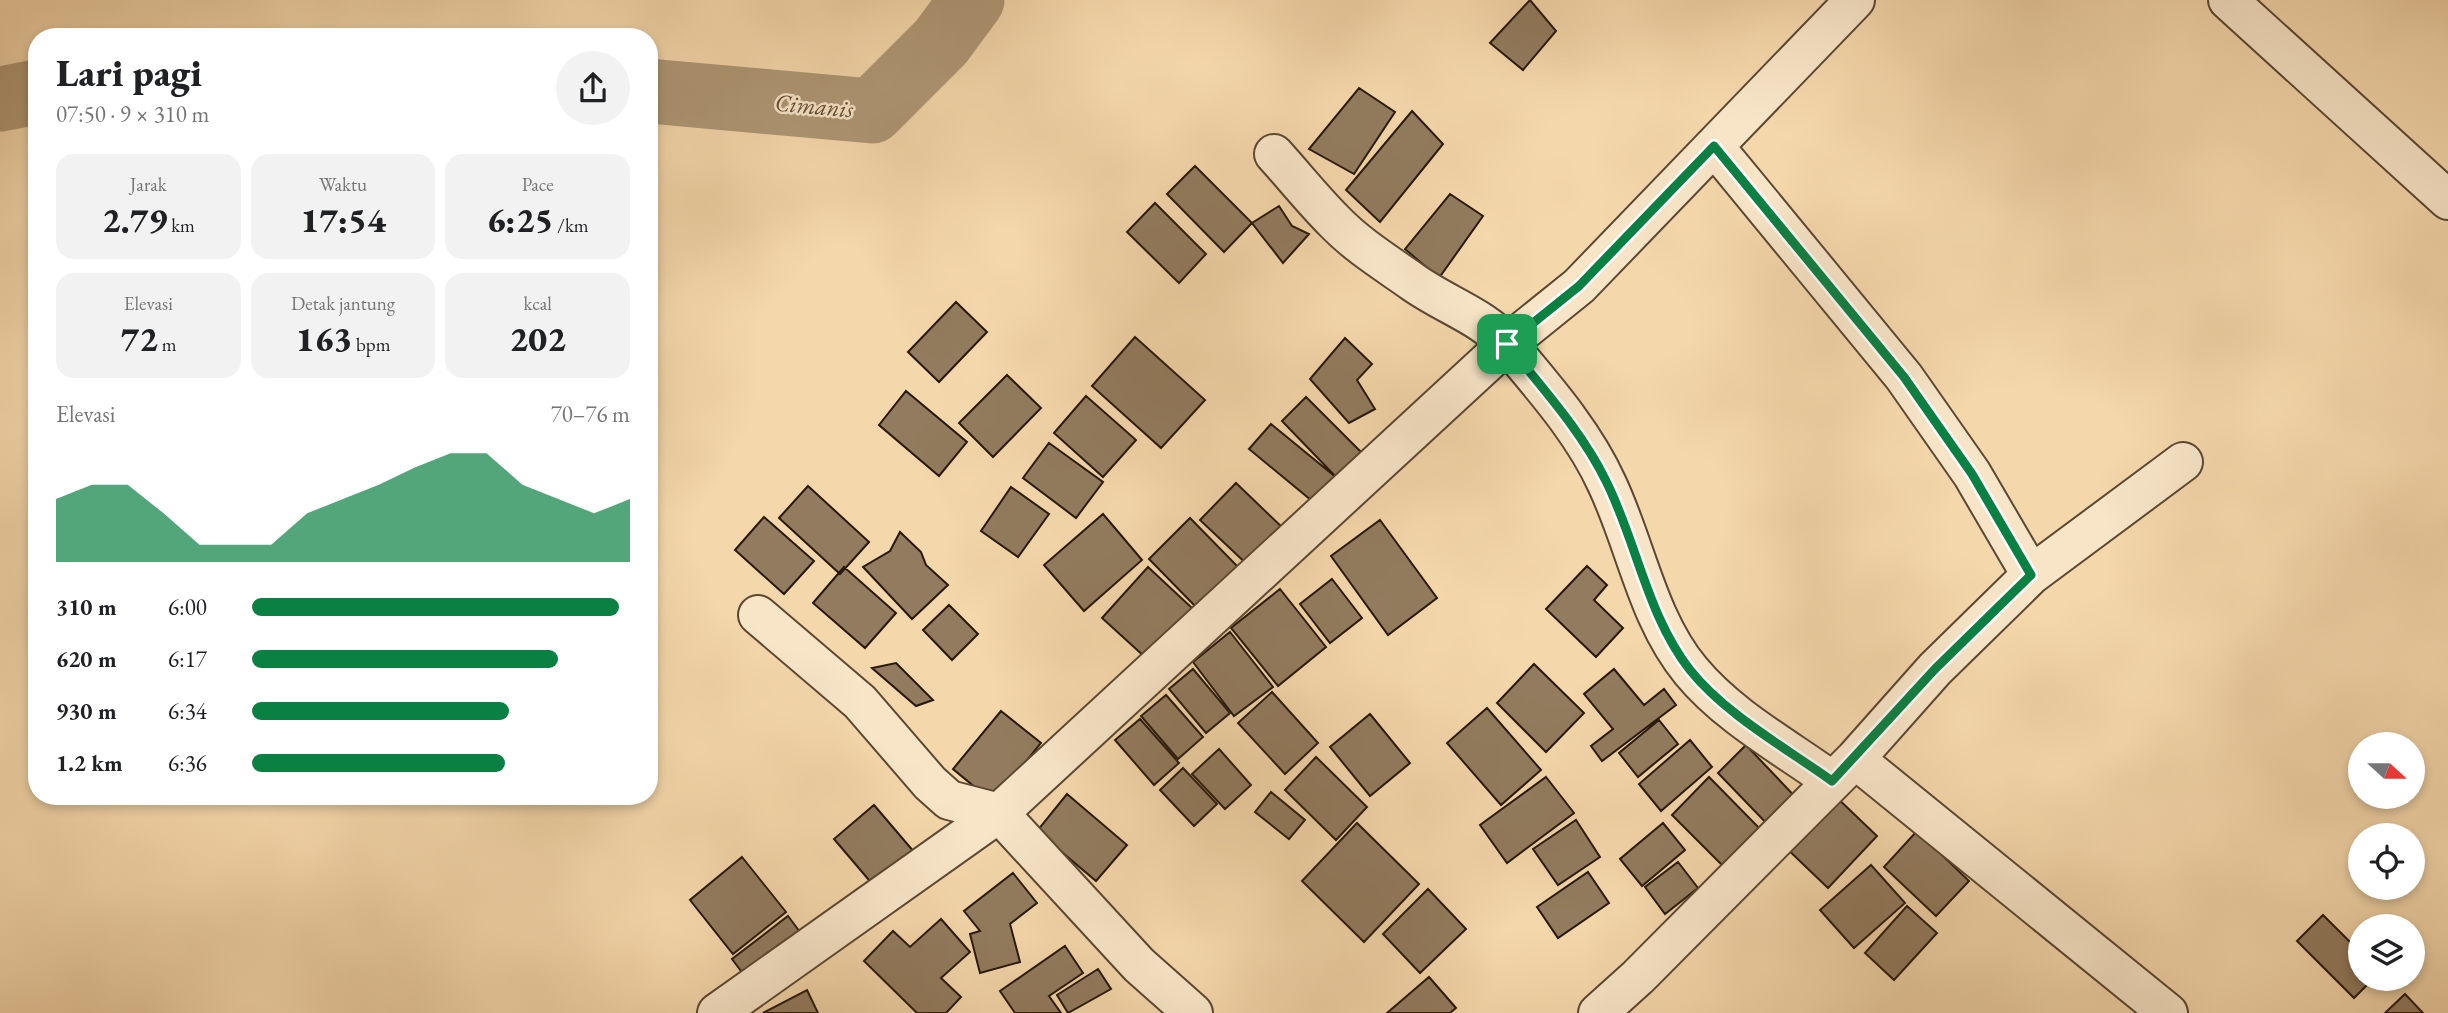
<!DOCTYPE html>
<html lang="id">
<meta charset="utf-8">
<style>
body{margin:0;font-family:"EB Garamond",serif;background:#f2f2f2;color:#202124;height:100vh;display:flex;flex-direction:column;font-size:26px;white-space:nowrap}
*{box-sizing:border-box;margin:0}
p{font-size:23px;color:#757577}
.icon{flex:none;width:38px;height:38px;fill:none;stroke:currentColor;stroke-width:2;stroke-linecap:round;stroke-linejoin:round}
.map{position:relative;flex:1;overflow:hidden}
.sheet{position:absolute;left:28px;top:28px;width:630px;height:777px;display:flex;flex-direction:column;background:#fff;border-radius:28px;box-shadow:0 4px 10px #0003}
.sheet>*{flex:none}
.needle{width:46px;rotate:111deg}
.buttons{position:absolute;left:2348px;top:732px;display:grid;gap:14px}
.buttons a{display:grid;place-items:center;width:77px;height:77px;border-radius:50%;background:#fff;box-shadow:0 4px 10px #0003;font-size:35px}
.pin{position:absolute;display:grid;place-items:center;width:60px;height:60px;color:#fff;margin:-30px;border-radius:14px;box-shadow:0 4px 10px #0006}
.round{display:grid;place-items:center;flex:none;width:74px;height:74px;border-radius:37px;background:#f2f2f2}
.summary{display:flex;align-items:center;justify-content:space-between;height:119px;padding:0 28px}
h1{font-size:38px;font-weight:800;line-height:52px}
.figures{display:grid;grid-template-columns:repeat(3,1fr);gap:10px;height:119px;padding:7px 28px}
.figures div{display:grid;align-content:center;border-radius:18px;background:#f2f2f2;text-align:center}
.figures b{font-size:35px;font-weight:800}
.figures small{font-size:19px;font-weight:400}
.figures p{font-size:19px}
.chart{height:196px;padding:14px 28px}
.chart p{display:flex;justify-content:space-between}
.chart svg{width:100%;height:126px;margin-top:7px;fill:#0b8043;opacity:.7}
ul{padding:0 28px;list-style:none;font-size:23px}
li{display:grid;grid-template-columns:112px 84px 1fr;align-items:center;height:52px}
li i{height:18px;border-radius:9px;background:#0b8043}
.map>svg:first-child{display:block}
.lines{fill:none;stroke-linecap:round;stroke-linejoin:round}
.river{stroke:#ae9674;stroke-width:65}
.building{fill:#927b5e;stroke:#27180a;stroke-width:2}
.minor-casing{stroke:#5a4832;stroke-width:42}
.minor{stroke:#f8e5c8;stroke-width:38}
.route-casing{stroke:#fff;stroke-width:14}
.route{stroke:#0b8043;stroke-width:9}
.labels{text-anchor:middle;stroke-width:5;stroke-linejoin:round;paint-order:stroke}
.water-label{font-size:24px;font-style:italic;fill:#5d4a34;stroke:#f8e5c8}
</style>
<div class="map">
<svg width="2448" height="1013" viewBox="0 0 2448 1013">
<rect width="100%" height="100%" fill="#f4d7ab"/>
<filter id="stains"><feTurbulence type="fractalNoise" baseFrequency=".00286" numOctaves="4"/><feColorMatrix values="0 0 0 0 .2 0 0 0 0 .09 0 0 0 0 .02 0 0 0 .5 -.17"/></filter>
<radialGradient id="worn" r=".72"><stop offset=".6" stop-color="#630" stop-opacity="0"/><stop offset="1" stop-color="#630" stop-opacity=".3"/></radialGradient>
<g class="lines">
<path class="river" d="M649 91 872 111 941 42 972 0
M0 99 37 92"/>
</g>
<path class="building" d="M1530 0 1556 31 1523 70 1490 43Z
M1359 88 1395 112 1354 174 1309 149Z
M1412 111 1443 144 1380 222 1346 190Z
M1195 166 1252 223 1224 252 1167 194Z
M1450 194 1483 216 1439 278 1405 249Z
M1155 203 1206 254 1179 283 1127 232Z
M1279 206 1292 226 1309 234 1283 263 1252 223Z
M956 302 987 332 939 382 908 352Z
M1135 337 1205 400 1161 448 1092 386Z
M1345 338 1372 364 1357 380 1375 409 1349 423 1310 379Z
M1007 375 1041 408 993 457 959 423Z
M906 391 967 442 939 476 879 425Z
M1086 396 1136 440 1103 477 1054 433Z
M1306 397 1364 455 1338 479 1282 421Z
M1271 424 1338 479 1317 505 1249 449Z
M1049 443 1103 482 1076 518 1023 478Z
M1236 483 1287 532 1252 569 1200 520Z
M808 486 869 542 840 574 779 518Z
M1011 487 1049 514 1018 557 981 531Z
M1103 514 1142 560 1084 611 1044 565Z
M764 517 814 561 784 594 735 550Z
M1190 518 1238 567 1197 608 1149 559Z
M1380 520 1437 598 1388 635 1331 556Z
M900 532 921 552 926 565 948 585 912 619 863 567 890 551Z
M1587 566 1607 585 1594 600 1623 628 1596 657 1546 609Z
M844 567 896 613 865 648 813 603Z
M1148 567 1192 608 1146 658 1102 618Z
M1332 579 1362 618 1330 643 1300 604Z
M1280 589 1326 647 1278 686 1231 628Z
M949 605 978 634 952 660 923 630Z
M1230 632 1273 687 1234 716 1193 662Z
M896 663 933 700 916 706 872 668Z
M1534 664 1584 713 1546 752 1497 703Z
M1193 669 1230 713 1206 733 1169 689Z
M1614 669 1644 705 1664 689 1676 705 1602 761 1591 746 1613 729 1584 694Z
M1272 692 1318 743 1285 774 1238 723Z
M1166 695 1203 737 1178 759 1141 716Z
M1487 708 1541 770 1501 805 1447 743Z
M1001 711 1041 743 993 802 953 769Z
M1370 714 1410 763 1370 796 1330 747Z
M1140 719 1179 763 1154 785 1115 740Z
M1659 720 1678 744 1638 777 1619 753Z
M1690 740 1712 767 1661 811 1639 784Z
M1746 745 1802 804 1774 831 1718 773Z
M1219 749 1251 785 1225 809 1192 774Z
M1316 757 1367 807 1336 840 1285 790Z
M1183 768 1217 804 1194 826 1160 790Z
M1546 777 1574 813 1507 863 1480 825Z
M1709 777 1764 833 1727 870 1672 815Z
M1271 792 1305 820 1289 839 1255 812Z
M1831 792 1877 836 1828 888 1782 844Z
M1067 794 1127 845 1096 881 1037 831Z
M874 805 920 859 880 893 834 839Z
M1576 820 1600 857 1558 885 1533 849Z
M1357 823 1419 884 1364 942 1302 881Z
M1663 823 1685 850 1642 886 1620 859Z
M1917 831 1969 881 1936 916 1884 867Z
M742 857 786 912 733 954 690 900Z
M1678 862 1698 888 1665 914 1645 887Z
M1871 865 1905 903 1854 948 1820 910Z
M1588 872 1609 903 1558 938 1537 907Z
M1013 873 1037 903 1010 924 1020 962 980 973 970 934 980 931 964 911Z
M1428 889 1466 929 1420 973 1383 934Z
M1907 906 1937 933 1894 980 1865 953Z
M2323 915 2361 953V978H2374L2354 998 2297 941Z
M788 916 818 956 762 999 732 959Z
M941 919 970 952 941 978 961 997 946 1013H917L864 961 893 931 910 947Z
M1065 946 1083 973 1049 996 1061 1013H1015L1000 991Z
M1098 969 1111 989 1068 1013 1057 995Z
M1429 977 1456 1008 1450 1013H1387Z
M807 990 818 1013H763Z
M2405 994 2423 1013H2385Z"/>
<g class="lines">
<defs>
<path id="minor" d="M2228 0 2448 200
M1714 146 1904 377 1972 474 2031 575 2183 462
M1274 154C1294 176 1313 200 1334 221 1357 245 1386 263 1413 282 1445 305 1483 316 1509 346 1545 389 1584 433 1607 484 1636 545 1647 618 1691 671 1728 716 1785 747 1832 781
M1855 759 2168 1013
M717 1013 999 813 949 800 930 783 860 702 758 615
M1193 1013 1139 965 999 813 1507 344 1579 286 1855 0
M1598 1013 1638 977 1855 759 1935 669 2031 575"/>
</defs>
<use href="#minor" class="minor-casing"/>
<use href="#minor" class="minor"/>
</g>
<g class="lines">
<defs>
<path id="route" d="M1714 146 1904 377 1972 474 2031 575 1935 669 1832 781C1786 748 1725 714 1690 670 1647 615 1637 543 1606 481 1581 430 1542 388 1507 344L1579 286Z"/>
</defs>
<use href="#route" class="route-casing"/>
<use href="#route" class="route"/>
</g>
<g class="labels">
<g class="water-label">
<text transform="translate(814 106) rotate(5)" y="8">Cimanis</text>
</g>
</g>
<rect width="100%" height="100%" filter="url(#stains)"/>
<rect width="100%" height="100%" fill="url(#worn)"/>
</svg>
<div class="buttons">
<a><svg class="needle" viewBox="-14 -14 28 28"><path d="M0-13l5 13h-10z" fill="#e53935"/><path d="M0 13l5-13h-10z" fill="#757577"/></svg></a>
<a><svg class="icon" aria-label="locate" viewBox="0 0 24 24"><circle cx="12" cy="12" r="6"/><path d="M12 2v4M12 18v4M2 12h4M18 12h4"/></svg></a>
<a><svg class="icon" aria-label="layers" viewBox="0 0 24 24"><path d="M12 4l9 5-9 5-9-5zM3 14l9 5 9-5"/></svg></a>
</div>
<div class="pin" style="left:1507px;top:344px;background:#1e9e55"><svg class="icon" aria-label="arrive" viewBox="0 0 24 24"><path d="M6 21V4h12l-3 4 3 4H6"/></svg></div>
<section class="sheet">
<div class="summary"><div><h1>Lari pagi</h1><p>07:50 · 9 × 310 m</p></div><a class="round"><svg class="icon" aria-label="share" viewBox="0 0 24 24"><path d="M12 15V3M7 8l5-5 5 5M5 13v7h14v-7"/></svg></a></div>
<div class="figures">
<div><p>Jarak</p><b>2.79<small> km</small></b></div>
<div><p>Waktu</p><b>17:54</b></div>
<div><p>Pace</p><b>6:25<small> /km</small></b></div>
</div>
<div class="figures">
<div><p>Elevasi</p><b>72<small> m</small></b></div>
<div><p>Detak jantung</p><b>163<small> bpm</small></b></div>
<div><p>kcal</p><b>202</b></div>
</div>
<div class="chart"><p><span>Elevasi</span>70–76 m</p>
<svg viewBox="0 0 160 44" preserveAspectRatio="none"><path d="M0 44V22L10 17L20 17L30 27L40 38L50 38L60 38L70 27L80 22L90 17L100 11L110 6L120 6L130 17L140 22L150 27L160 22V44z"/></svg>
</div>
<ul>
<li><b>310 m</b>6:00<i style="width:97%"></i></li>
<li><b>620 m</b>6:17<i style="width:81%"></i></li>
<li><b>930 m</b>6:34<i style="width:68%"></i></li>
<li><b>1.2 km</b>6:36<i style="width:67%"></i></li>
</ul>
</section>
</div>
